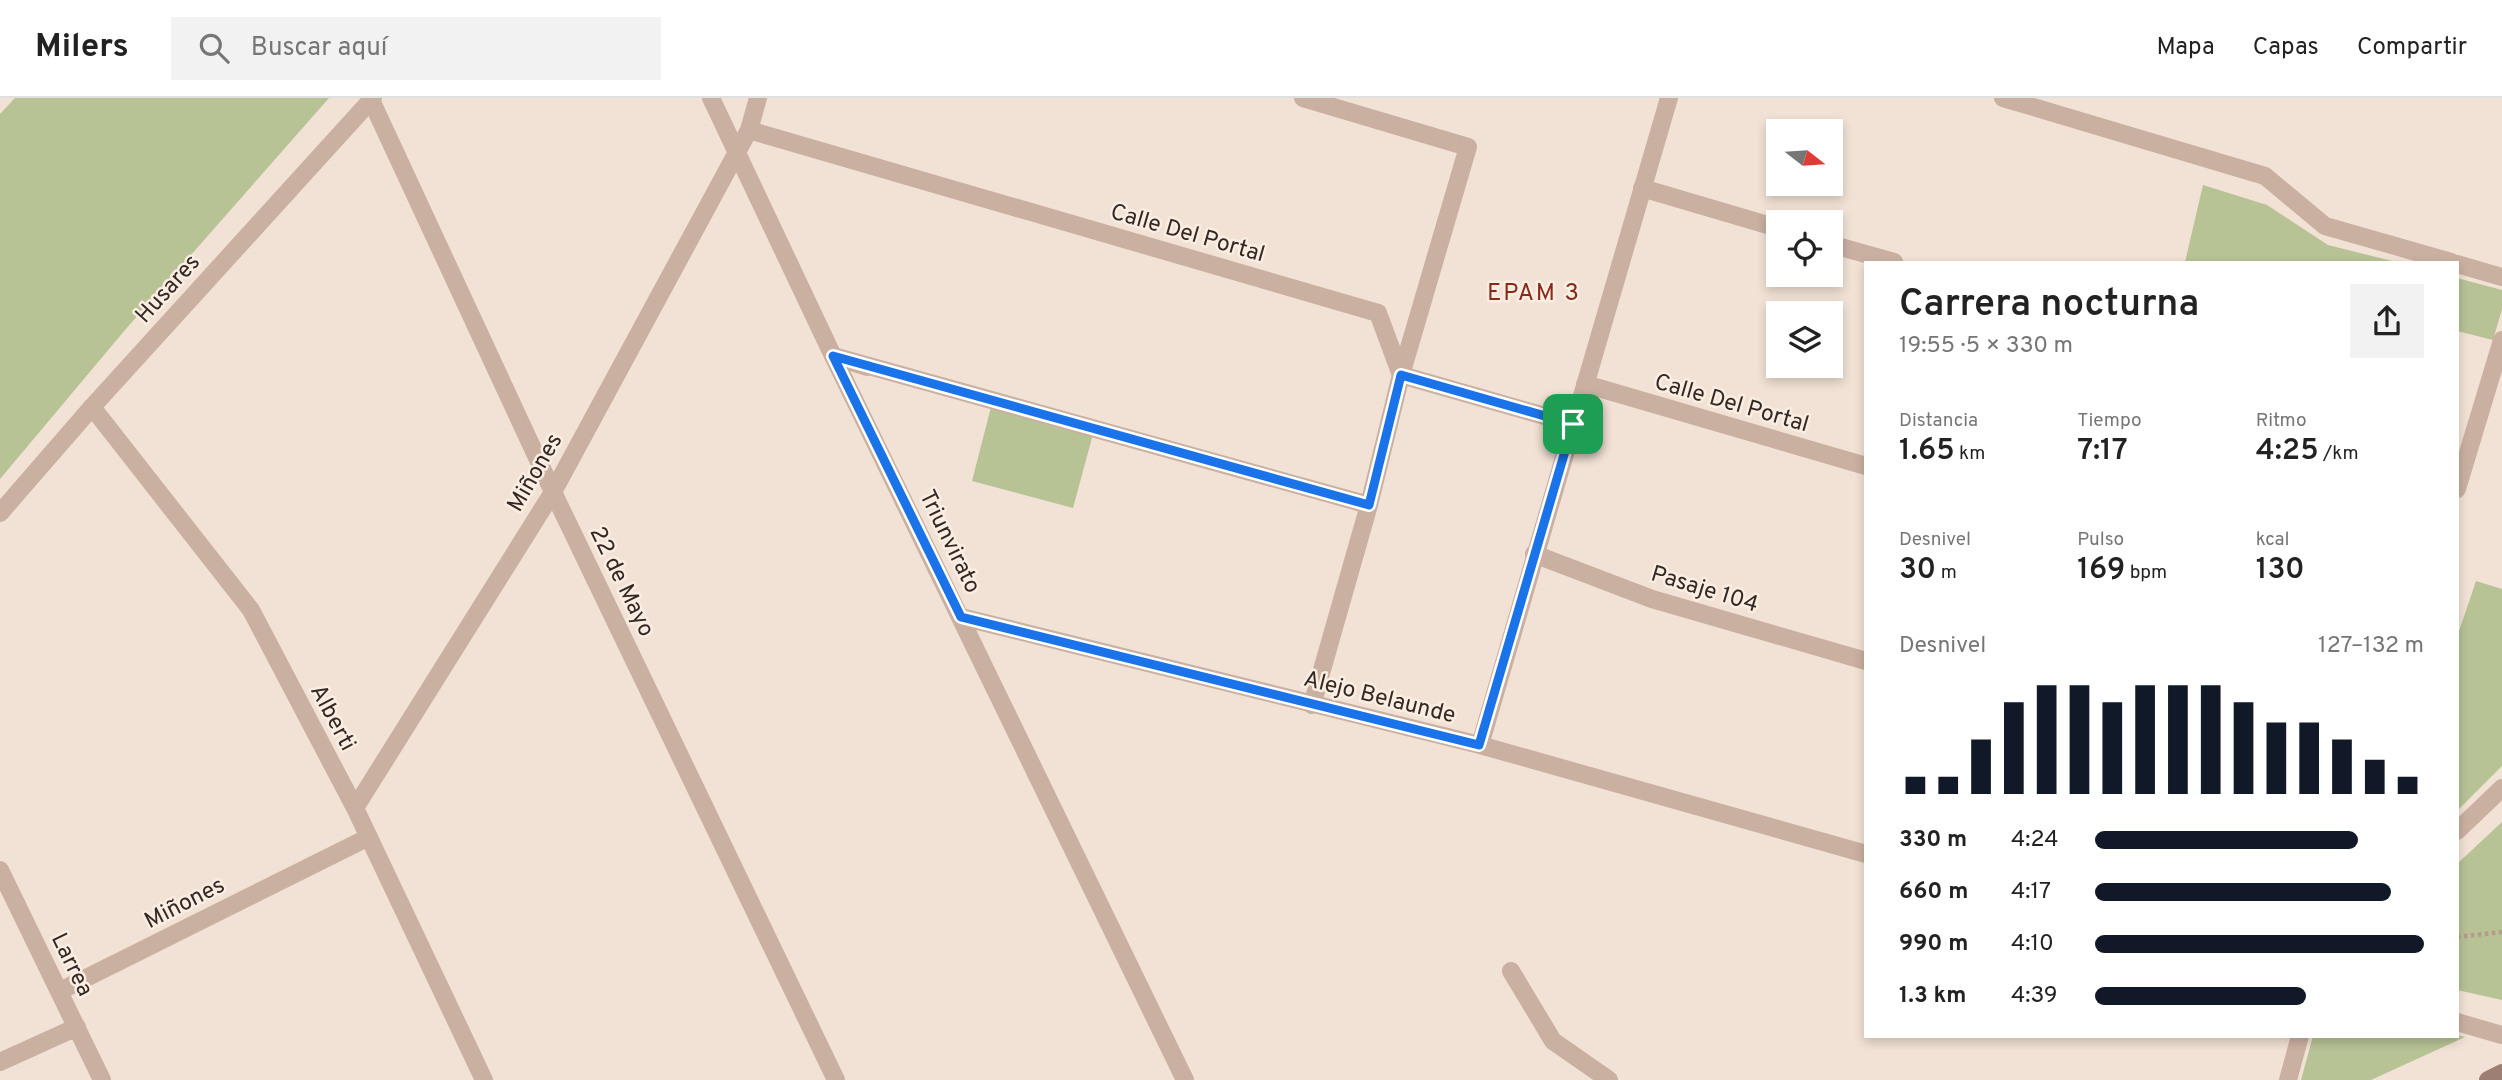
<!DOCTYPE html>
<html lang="es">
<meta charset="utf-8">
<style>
body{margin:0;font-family:Overpass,sans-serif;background:#f2f2f2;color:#222;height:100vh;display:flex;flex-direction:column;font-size:26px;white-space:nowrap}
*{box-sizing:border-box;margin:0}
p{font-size:23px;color:#767676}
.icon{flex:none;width:38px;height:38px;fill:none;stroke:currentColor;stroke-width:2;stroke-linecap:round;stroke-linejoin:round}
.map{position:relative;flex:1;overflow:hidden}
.sheet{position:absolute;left:1864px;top:163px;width:595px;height:777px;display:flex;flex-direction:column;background:#fff;border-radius:0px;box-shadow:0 4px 10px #0003}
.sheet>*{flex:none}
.needle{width:46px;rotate:107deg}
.tools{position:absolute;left:1766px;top:21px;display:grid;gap:14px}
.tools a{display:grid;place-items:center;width:77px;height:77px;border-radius:0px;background:#fff;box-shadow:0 4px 10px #0003;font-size:35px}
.pin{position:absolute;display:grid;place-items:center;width:60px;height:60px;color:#fff;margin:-30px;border-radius:14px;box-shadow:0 4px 10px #0006}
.round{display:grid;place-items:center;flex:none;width:74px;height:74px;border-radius:0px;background:#f2f2f2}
.summary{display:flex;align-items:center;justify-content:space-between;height:119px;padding:0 35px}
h1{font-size:38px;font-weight:600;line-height:52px}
.stats{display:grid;grid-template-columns:repeat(3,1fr);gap:10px;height:119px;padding:7px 35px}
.stats div{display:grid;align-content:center}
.stats b{font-size:30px;font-weight:600}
.stats small{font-size:19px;font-weight:400}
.stats p{font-size:19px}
.chart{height:196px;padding:14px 35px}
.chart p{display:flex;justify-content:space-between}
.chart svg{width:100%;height:126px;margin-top:7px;stroke:#111827;stroke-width:6}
ul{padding:0 35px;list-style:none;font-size:23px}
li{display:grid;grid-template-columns:112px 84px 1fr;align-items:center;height:52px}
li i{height:18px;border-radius:9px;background:#111827}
header{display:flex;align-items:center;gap:42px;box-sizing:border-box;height:98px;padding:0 35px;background:#fff;border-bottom:2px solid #e0e0e0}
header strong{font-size:33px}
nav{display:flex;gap:38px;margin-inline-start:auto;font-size:24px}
.search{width:490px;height:63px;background:#f2f2f2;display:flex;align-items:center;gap:18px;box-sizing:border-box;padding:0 24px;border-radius:0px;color:#767676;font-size:26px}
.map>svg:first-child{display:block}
.green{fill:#b7c295}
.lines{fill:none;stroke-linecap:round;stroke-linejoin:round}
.path{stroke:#b69a8b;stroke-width:4.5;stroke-dasharray:3.5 3.5;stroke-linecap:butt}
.service{stroke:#cab0a1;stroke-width:18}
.pedestrian{stroke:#cab0a1;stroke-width:18}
.minor{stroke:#cab0a1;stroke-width:18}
.tertiary{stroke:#cab0a1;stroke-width:18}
.secondary{stroke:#9e7f73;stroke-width:18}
.route-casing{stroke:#fff;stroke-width:14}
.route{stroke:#1a73e8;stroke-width:9}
.labels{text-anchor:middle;stroke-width:5;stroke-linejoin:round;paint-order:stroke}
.street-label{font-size:23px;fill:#342824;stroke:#faede2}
.neighbourhood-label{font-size:24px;letter-spacing:2px;fill:#882919;stroke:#faede2}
</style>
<header>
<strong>Milers</strong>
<div class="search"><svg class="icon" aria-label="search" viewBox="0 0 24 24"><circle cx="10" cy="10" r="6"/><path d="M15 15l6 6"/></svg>Buscar aquí</div>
<nav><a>Mapa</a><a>Capas</a><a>Compartir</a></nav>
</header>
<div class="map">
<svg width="2502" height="982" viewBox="0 0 2502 982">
<rect width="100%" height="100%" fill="#f2e2d5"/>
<path class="green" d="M15 0H329L125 232 0 381V16Z
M2203 87 2267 107 2328 147 2396 164H2185Z
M2457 180 2502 192V211L2493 242 2457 233Z
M991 309 1093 336 1073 410 972 383Z
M2476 483 2502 491V668L2457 713V539Z
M2502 724V902L2457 892V766Z
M2457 937 2465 939 2371 982H2301L2313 938Z"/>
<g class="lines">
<path class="path" d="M2457 839 2502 834"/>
<path class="service" d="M1511 873 1553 943 1609 982"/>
<path class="pedestrian" d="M1303 0 1468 49 1401 277 1369 407 1312 607
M1642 90 1778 130
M1830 146 1894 164
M867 269 833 258 1369 407
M1534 456 1652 501 1866 563"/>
<path class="minor" d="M711 0 833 258 1185 982
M2003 0 2265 78 2325 128 2451 164
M371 2 553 394 836 982
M749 32 1378 215 1401 277 1573 326
M2457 166 2502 179
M1585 286 1866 368
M92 309 251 512 355 710 484 982
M2457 391 2502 242
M961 519 1480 647 1866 756
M1480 647 1669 0
M355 710 553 394 749 32 758 0
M2457 733 2502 690
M0 772 102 982
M60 893 369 739
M2457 924 2502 937
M0 964 77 929
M2288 982 2300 938"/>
<path class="tertiary" d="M0 415 92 309 373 0"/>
<path class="secondary" d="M2488 982 2502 975"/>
</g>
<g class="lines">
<defs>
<path id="route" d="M833 258 1369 407 1401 277 1573 326 1479 647 961 519Z"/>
</defs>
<use href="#route" class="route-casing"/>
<use href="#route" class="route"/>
</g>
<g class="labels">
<g class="street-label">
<text transform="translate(1188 134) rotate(16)" y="8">Calle Del Portal</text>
<text transform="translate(167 190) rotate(-48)" y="8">Husares</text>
<text transform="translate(1732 304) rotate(16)" y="8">Calle Del Portal</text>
<text transform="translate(534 374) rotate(-60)" y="8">Miñones</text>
<text transform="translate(951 443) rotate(64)" y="8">Triunvirato</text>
<text transform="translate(623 483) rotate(64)" y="8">22 de Mayo</text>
<text transform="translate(1705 490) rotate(17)" y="8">Pasaje 104</text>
<text transform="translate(1380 598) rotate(14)" y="8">Alejo Belaunde</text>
<text transform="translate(334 619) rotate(62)" y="8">Alberti</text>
<text transform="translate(184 804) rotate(-27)" y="8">Miñones</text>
<text transform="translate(73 866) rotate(64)" y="8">Larrea</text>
</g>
<g class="neighbourhood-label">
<text x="1534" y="202">EPAM 3</text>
</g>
</g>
</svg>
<div class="tools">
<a><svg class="needle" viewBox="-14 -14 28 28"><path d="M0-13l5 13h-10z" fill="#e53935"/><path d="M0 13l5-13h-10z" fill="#767676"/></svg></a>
<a><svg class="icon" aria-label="locate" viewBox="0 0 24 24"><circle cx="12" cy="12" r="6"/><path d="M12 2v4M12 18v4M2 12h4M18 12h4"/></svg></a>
<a><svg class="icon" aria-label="layers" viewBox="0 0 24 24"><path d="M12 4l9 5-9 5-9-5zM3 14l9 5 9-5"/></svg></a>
</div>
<div class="pin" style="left:1573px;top:326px;background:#1e9e55"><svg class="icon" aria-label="arrive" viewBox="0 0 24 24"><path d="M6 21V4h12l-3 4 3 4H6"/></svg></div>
<section class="sheet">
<div class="summary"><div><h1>Carrera nocturna</h1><p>19:55 · 5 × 330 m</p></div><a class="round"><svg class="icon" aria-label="share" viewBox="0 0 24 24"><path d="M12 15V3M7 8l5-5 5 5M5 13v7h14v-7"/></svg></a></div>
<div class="stats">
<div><p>Distancia</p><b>1.65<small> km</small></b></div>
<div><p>Tiempo</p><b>7:17</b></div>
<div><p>Ritmo</p><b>4:25<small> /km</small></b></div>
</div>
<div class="stats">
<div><p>Desnivel</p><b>30<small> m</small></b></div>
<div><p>Pulso</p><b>169<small> bpm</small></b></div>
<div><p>kcal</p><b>130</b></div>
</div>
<div class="chart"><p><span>Desnivel</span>127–132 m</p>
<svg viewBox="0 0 160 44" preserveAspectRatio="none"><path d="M5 44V38M15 44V38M25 44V25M35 44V12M45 44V6M55 44V6M65 44V12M75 44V6M85 44V6M95 44V6M105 44V12M115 44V19M125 44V19M135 44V25M145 44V32M155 44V38"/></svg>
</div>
<ul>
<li><b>330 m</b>4:24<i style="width:80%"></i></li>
<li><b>660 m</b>4:17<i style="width:90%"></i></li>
<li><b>990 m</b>4:10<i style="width:100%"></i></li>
<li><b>1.3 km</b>4:39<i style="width:64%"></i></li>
</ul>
</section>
</div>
